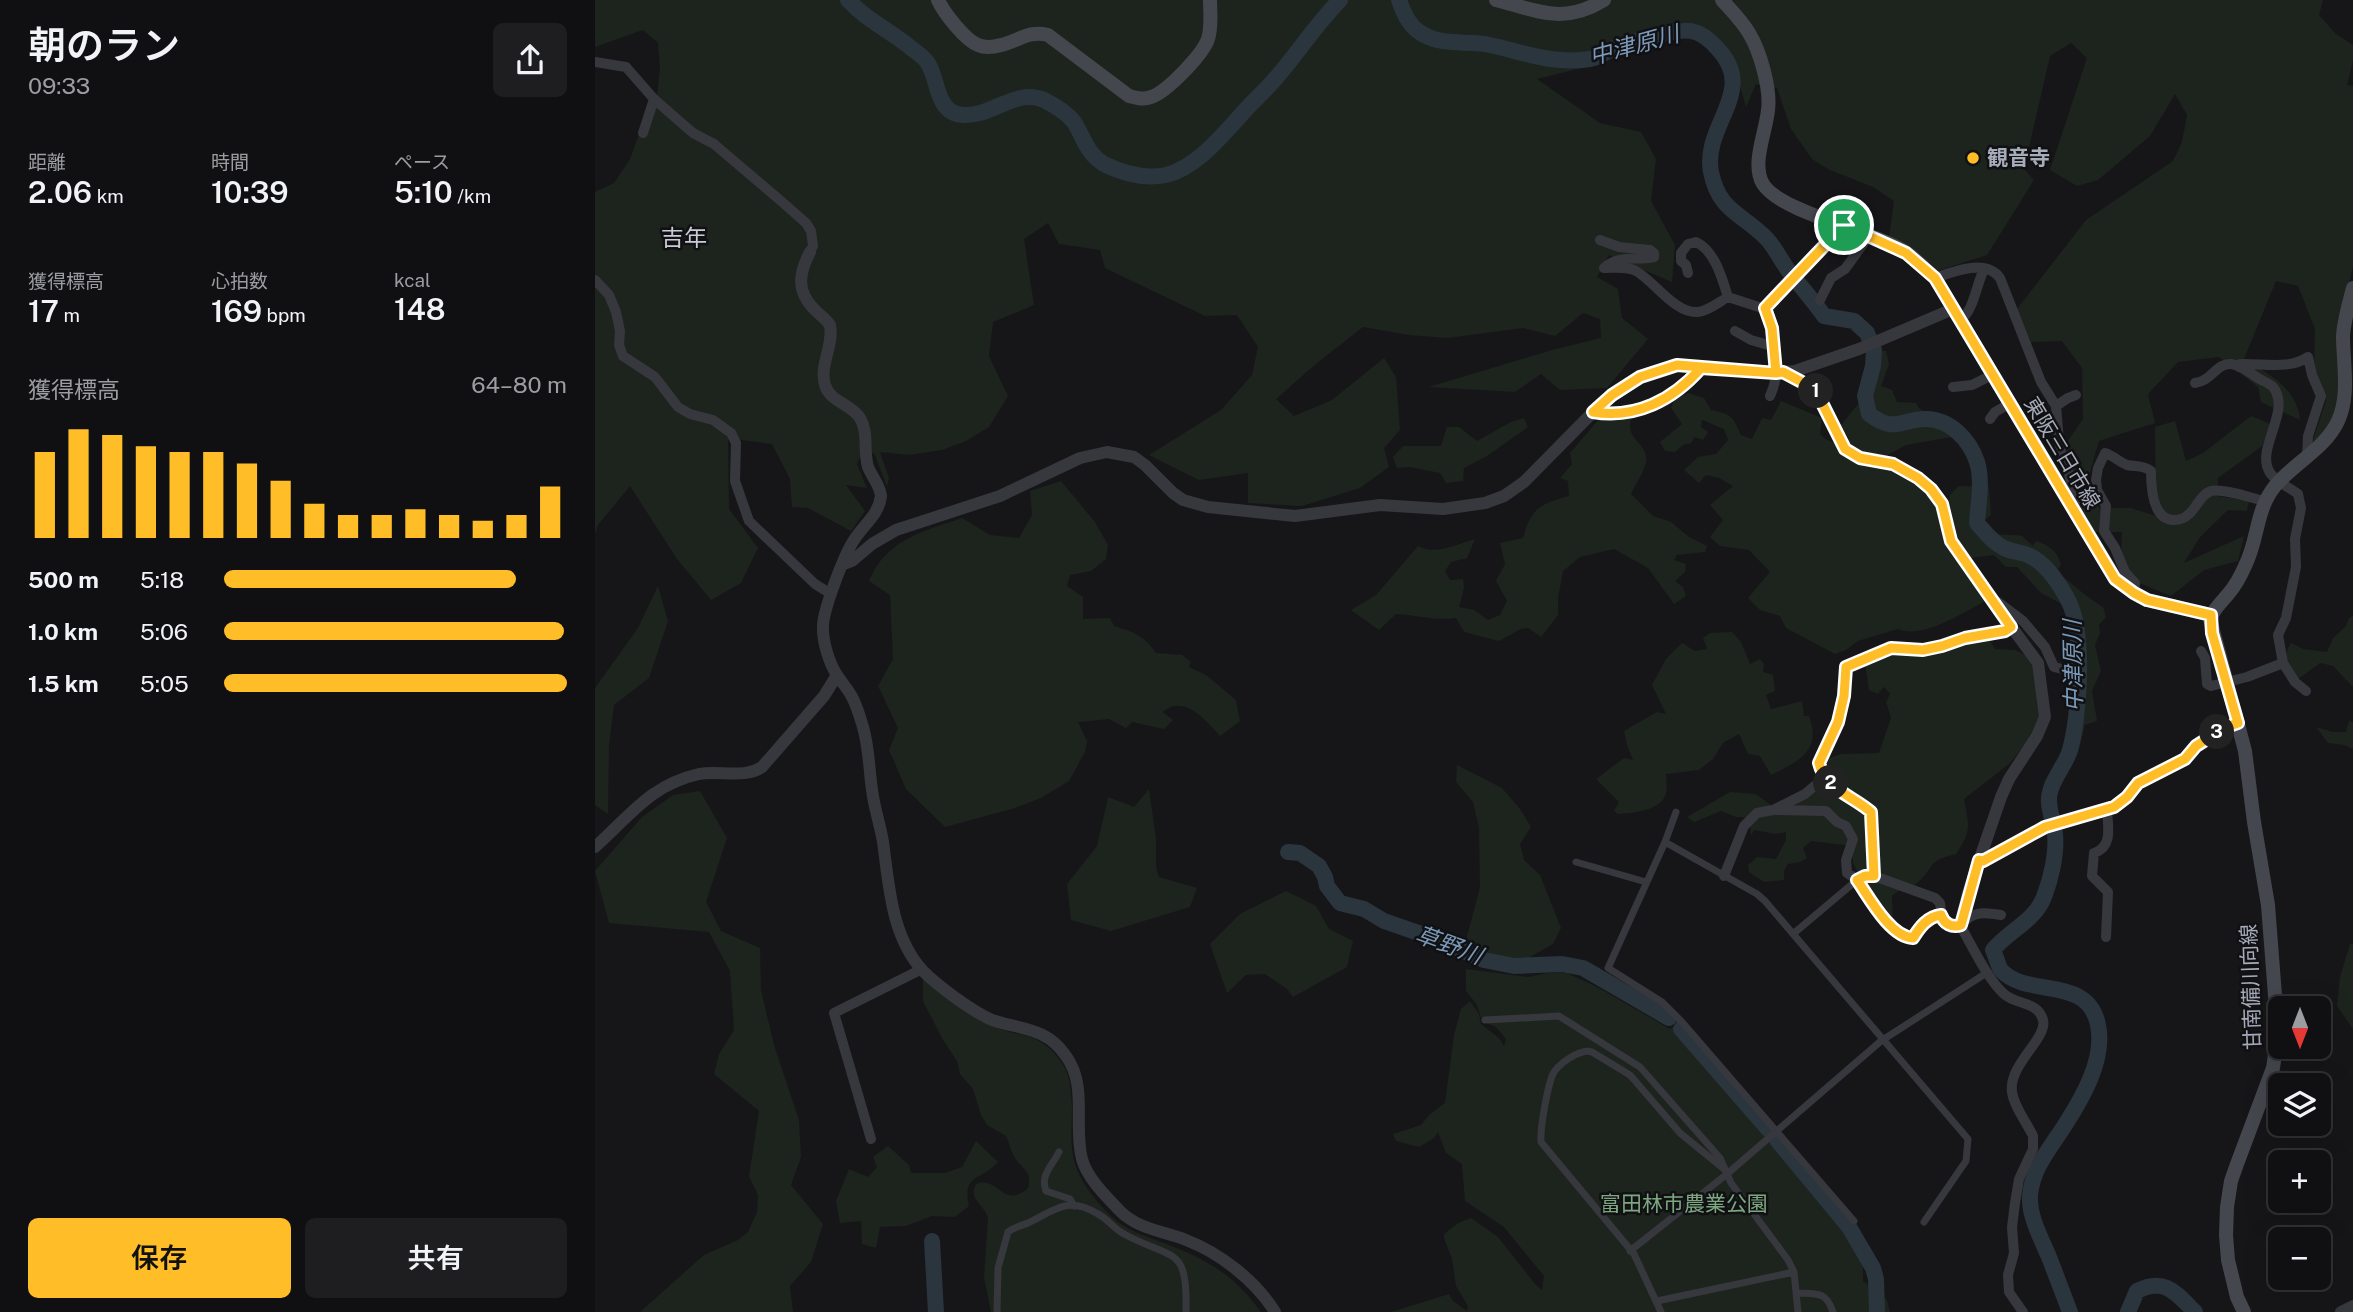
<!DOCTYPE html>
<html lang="ja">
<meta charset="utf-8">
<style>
body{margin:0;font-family:"Public Sans","Noto Sans JP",sans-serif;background:#1e1e21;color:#f1f3f6;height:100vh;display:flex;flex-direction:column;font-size:26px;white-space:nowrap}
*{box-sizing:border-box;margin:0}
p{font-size:23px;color:#9c9da0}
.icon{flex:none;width:38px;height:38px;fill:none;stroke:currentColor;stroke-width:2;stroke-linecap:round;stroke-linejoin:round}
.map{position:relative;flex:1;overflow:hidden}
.panel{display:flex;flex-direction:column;background:#101013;width:595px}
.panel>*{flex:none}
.needle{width:46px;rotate:180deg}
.fabs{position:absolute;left:1673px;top:996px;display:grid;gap:14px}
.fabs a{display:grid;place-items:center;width:63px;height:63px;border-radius:10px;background:#101013;box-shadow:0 7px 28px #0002,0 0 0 2px #303033;font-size:35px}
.pin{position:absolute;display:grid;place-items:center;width:60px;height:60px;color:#fff;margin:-30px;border:4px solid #fff;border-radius:50%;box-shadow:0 2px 7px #0007}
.km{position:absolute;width:35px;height:35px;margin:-18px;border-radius:50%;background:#222;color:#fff;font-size:19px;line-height:35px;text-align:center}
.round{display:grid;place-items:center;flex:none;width:74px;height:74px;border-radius:10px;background:#1e1e21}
.headline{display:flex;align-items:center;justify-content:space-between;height:119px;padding:0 28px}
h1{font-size:38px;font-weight:600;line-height:52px}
.stats{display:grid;grid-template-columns:repeat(3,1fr);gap:10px;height:119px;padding:7px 28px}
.stats div{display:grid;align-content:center}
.stats b{font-size:30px;font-weight:600}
.stats small{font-size:19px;font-weight:400}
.stats p{font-size:19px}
.chart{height:196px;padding:14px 28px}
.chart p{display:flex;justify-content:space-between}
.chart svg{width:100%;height:126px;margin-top:7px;stroke:#ffbe28;stroke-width:6}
.primary-button{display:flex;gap:14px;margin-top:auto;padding:14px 28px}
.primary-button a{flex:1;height:80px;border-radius:10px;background:#ffbe28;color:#111;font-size:28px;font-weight:600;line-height:80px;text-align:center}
.primary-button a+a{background:#1e1e21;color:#f1f3f6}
ul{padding:0 28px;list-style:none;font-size:23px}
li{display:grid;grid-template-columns:112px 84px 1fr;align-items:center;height:52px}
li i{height:18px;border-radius:9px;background:#ffbe28}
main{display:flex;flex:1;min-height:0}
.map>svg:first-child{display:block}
.green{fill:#1c241d}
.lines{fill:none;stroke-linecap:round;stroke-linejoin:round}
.river{stroke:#2b353e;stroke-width:16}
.pedestrian{stroke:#37383e;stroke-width:7}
.minor{stroke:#37383e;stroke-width:10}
.tertiary{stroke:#37383e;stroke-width:12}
.secondary{stroke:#45474e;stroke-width:14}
.route-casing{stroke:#fff;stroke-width:14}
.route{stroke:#ffbe28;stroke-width:9}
.poi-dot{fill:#ffbe28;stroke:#111114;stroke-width:2.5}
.labels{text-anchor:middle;stroke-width:5;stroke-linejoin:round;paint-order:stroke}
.poi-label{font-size:21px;font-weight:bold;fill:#a7acba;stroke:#111114;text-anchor:start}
.street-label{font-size:21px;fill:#a7acba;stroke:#111114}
.park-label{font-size:21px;fill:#7ca780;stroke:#111114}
.water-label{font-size:23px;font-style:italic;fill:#7b99b8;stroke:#111114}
.neighbourhood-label{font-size:23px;fill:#c8cbd5;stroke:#111114}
</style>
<main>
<section class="panel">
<div class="headline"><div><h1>朝のラン</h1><p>09:33</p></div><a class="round"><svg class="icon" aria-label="share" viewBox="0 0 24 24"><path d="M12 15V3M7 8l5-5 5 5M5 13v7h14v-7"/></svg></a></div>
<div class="stats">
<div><p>距離</p><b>2.06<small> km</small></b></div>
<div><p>時間</p><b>10:39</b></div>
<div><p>ペース</p><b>5:10<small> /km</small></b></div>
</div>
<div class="stats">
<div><p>獲得標高</p><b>17<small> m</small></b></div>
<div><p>心拍数</p><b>169<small> bpm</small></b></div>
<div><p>kcal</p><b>148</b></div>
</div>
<div class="chart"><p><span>獲得標高</span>64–80 m</p>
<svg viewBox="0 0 160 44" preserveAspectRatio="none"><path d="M5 44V14M15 44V6M25 44V8M35 44V12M45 44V14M55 44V14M65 44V18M75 44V24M85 44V32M95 44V36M105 44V36M115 44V34M125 44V36M135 44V38M145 44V36M155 44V26"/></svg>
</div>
<ul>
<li><b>500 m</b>5:18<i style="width:85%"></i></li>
<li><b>1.0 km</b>5:06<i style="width:99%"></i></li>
<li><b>1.5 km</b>5:05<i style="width:100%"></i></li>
</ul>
<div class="primary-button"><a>保存</a><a>共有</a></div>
</section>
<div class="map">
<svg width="1758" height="1312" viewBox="0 0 1758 1312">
<rect width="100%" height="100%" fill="#161619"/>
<path class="green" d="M0 0H1728L1724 15 1741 34 1758 45V61L1752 85 1758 86V266L1746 318 1743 410 1732 431 1717 443 1731 401 1719 366 1720 329 1703 286 1681 281 1649 359C1674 374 1702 388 1705 420L1666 402 1663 387 1624 357 1583 362 1553 394 1560 423 1504 441 1493 479 1504 508H1536L1561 516 1560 427 1580 421 1591 461 1608 453 1656 416 1676 424 1667 446 1623 478 1622 496 1654 501 1652 511 1633 510 1605 537 1589 563 1649 536 1643 561 1609 570 1576 596 1542 582 1526 557 1527 532H1499L1487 517 1470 445 1488 419 1487 368 1467 341 1436 342 1422 309 1491 220 1578 161 1587 142 1592 115 1580 94 1555 136 1503 180 1482 186 1455 170 1492 58 1476 43 1455 56 1429 169 1439 180 1392 255 1339 272 1294 238 1299 201 1278 187 1235 170 1217 159 1196 129 1182 88 1161 84 1151 107 1136 53 1111 32 1090 25 1046 37 987 68 942 79 1005 123 1046 132 1061 159 1056 201 1080 245 1077 282 1014 255 1002 277 1023 289 1027 318 1053 339 1012 388 965 390 946 374 920 392 834 387 957 350 1006 338 1005 319 988 313 960 336 928 328 852 338 814 335 768 327 722 363 681 399 699 416 737 400 789 358 801 377 805 430 789 448 794 467 765 488 707 506 653 503V473L604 480 554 455 626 410 657 375 663 347 642 315 610 316 510 268 505 250 464 244 453 223 429 239 439 305 398 322 394 356 413 396 394 427 371 441 347 450 314 455 285 452 294 478 292 487 280 455 269 447 262 464 272 488 251 485 270 511 256 531 213 508 197 507 195 479 177 444 133 438 134 509 163 548 146 583 116 600 82 559 35 486 3 525 0 534V192L19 183 35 159 45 132 61 105 65 68 63 43 48 30 0 47Z
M1283 351H1291L1294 364 1286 386 1297 390 1302 402 1321 403 1324 408 1330 412 1317 418 1323 427 1337 423 1349 425 1357 437 1311 445 1291 456 1288 466C1315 474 1333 491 1353 510L1355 495 1364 486 1394 487 1396 515 1389 521C1395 539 1411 533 1427 536L1438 546 1441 541C1454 545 1462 551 1466 564L1462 572C1478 584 1491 597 1508 607L1511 617 1504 625 1505 633 1500 645 1506 671 1497 691 1502 721 1490 725 1483 754 1471 769 1467 780 1452 787 1449 782 1465 755 1475 727 1479 694 1478 655 1487 634 1480 611 1446 593 1422 567H1411L1399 555 1376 558 1381 584 1391 601C1368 612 1328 640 1303 629L1263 641 1251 650 1240 654 1191 628 1185 616 1165 610 1153 598 1175 572 1154 550 1125 546 1115 537 1128 520 1115 505 1138 486 1124 478 1111 475 1104 483 1089 470 1103 457 1121 454 1133 440 1129 429 1107 420 1106 427 1113 432 1108 440 1100 437 1096 443 1088 445 1080 452 1070 451 1065 442 1087 424 1076 408 1080 399 1093 393 1109 398 1116 410C1136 414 1138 416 1146 435L1157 439 1167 418 1176 420 1186 401 1227 418 1225 434C1235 444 1241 444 1254 439L1246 425 1277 387Z
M1038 415C1026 439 1054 442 1051 462 1049 472 1040 485 1036 494L1058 516 1076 522 1094 537 1112 546 1110 552 1082 555 1079 560 1091 564 1090 572 1080 581 1088 587 1091 596 1079 604 1053 568 1019 549 985 557 968 571 963 598V615L946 637 933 628 926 629 904 641 869 632 861 618C839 621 823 615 801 614L784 630 756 610 781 595 823 546C840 556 862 544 880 539L872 558 856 562 850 571 855 580 868 579 869 588 864 607 879 610 893 620 905 615 912 601 901 581 910 564 905 543 928 538C936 508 945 504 974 496L973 481 965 478 977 464 975 453 1005 418 1008 416Z
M929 418 933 427 892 456 869 468 868 481 851 483 845 473 815 467 802 468 798 457 808 446H846L852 427H864L882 441 916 422Z
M466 481 500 522 513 545 511 559 496 571 475 575 472 586 488 597V619L515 618 519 626C537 631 550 636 561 653L587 655 596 662 594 667 611 675 641 700 645 721 625 736C613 722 588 693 568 712L578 720 569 729 537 722 531 728 514 719 483 722 492 741 490 752 474 781 446 798 420 808 350 827 311 789 294 750 303 728 283 686 298 659 295 595 274 581C291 539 329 531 367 518L395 535 424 538 437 515 435 491Z
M63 586 73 621 54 678 19 705 14 745 13 814 0 805V688L43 628Z
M1758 616V687L1738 666 1725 663 1702 680C1694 667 1686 657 1696 643L1708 649 1732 652 1738 638 1751 626 1754 618Z
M1137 632 1146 642 1155 664 1165 659 1169 664 1168 672 1178 675 1180 691 1171 695 1176 709 1207 701 1209 716H1214C1227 751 1204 761 1176 775L1165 756 1153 754 1144 734 1128 743 1118 759 1104 770 1071 774C1071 781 1073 790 1070 796 1064 811 1037 813 1023 814L1019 811 1024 802 1001 779 1029 758 1038 760 1032 745 1029 731 1062 712 1071 714 1057 685 1071 659 1087 643 1100 651 1112 649 1108 638 1115 633Z
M1393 638 1400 649 1420 650 1430 655 1440 665 1446 717 1438 735 1414 764 1369 799C1374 825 1377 831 1361 854 1329 862 1342 866 1322 883 1314 890 1306 887 1297 896L1298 926 1275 895 1258 863 1257 846 1216 841 1208 848 1212 858 1205 862 1193 864 1189 871V880L1169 882 1154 872 1153 865 1162 857 1181 859 1191 840V832L1180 834 1159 830 1156 836 1154 817H1141L1126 811 1099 822 1092 817 1135 792 1161 794 1185 812 1230 784 1232 776 1227 766 1231 759 1246 754 1284 753 1296 718 1291 702 1295 694 1289 687 1283 694 1274 690 1270 663C1282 658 1293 649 1306 650 1312 651 1317 654 1322 655 1344 655 1370 640 1393 638Z
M1754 721 1758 722V749L1749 745 1733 743 1721 727 1738 732H1751Z
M862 765 907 788 925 809 936 827 925 844 929 860 945 875 966 928 958 944 923 964H899L868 952 885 887 884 828 878 802 861 782Z
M554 789 561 839V867L564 877 602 888 595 907 516 931 476 920 472 884 502 846 513 797 539 807Z
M105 791 132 838 111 902 126 931 165 948 166 990 179 1045 204 1120 206 1157 196 1185 228 1224 216 1262 195 1286 198 1312H45L109 1255 143 1240 153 1232 162 1212 163 1195 154 1176 164 1111 119 1074 124 1054 139 1030 135 971 114 932 14 923 0 871 47 817 78 795Z
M691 891 721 906 734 929 758 941 752 967 698 997 692 989 670 974 651 975 632 993 615 944 645 914Z
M1755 944H1758V1029L1742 1006 1745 977Z
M871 969 933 977 953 973H972L1004 988 1075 1029 1079 1026 1116 1066 1252 1228 1268 1256V1281L1292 1300 1295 1312H796L854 1294 858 1301 872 1311 873 1306 861 1286 857 1259 849 1238V1234L863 1223 876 1218 903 1237 940 1284 947 1290 949 1276 909 1227 870 1201 867 1164 851 1153 843 1132 839 1138 824 1147 801 1141 798 1134 826 1125 835 1114 850 1103 859 1035 866 1009 875 1001 884 1014 886 1024 904 1038 909 1046 911 1039 901 1027 887 1021 882 1005 871 991Z
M328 979C347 993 366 1011 388 1022 422 1040 444 1027 469 1066 476 1079 476 1094 477 1108 477 1123 475 1140 478 1155 481 1177 501 1202 517 1217 533 1232 554 1237 574 1245 615 1261 640 1276 666 1312H396L389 1278 393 1217C388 1204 373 1199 381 1184 403 1175 408 1210 433 1188 438 1171 427 1170 420 1158 416 1152 414 1143 411 1136L392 1125 386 1115 378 1089 365 1074 362 1061 348 1040 328 1001Z
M381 1141 403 1162C385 1182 367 1173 374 1206L360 1217 337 1216 311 1226 285 1227 281 1248 267 1244 266 1221 245 1223 241 1201 254 1169 273 1177 282 1167 278 1157 293 1146 314 1165 316 1173H350L367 1167Z"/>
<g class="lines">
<path class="river" d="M253 0C271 20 296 31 316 48 321 52 328 56 332 62 344 77 339 113 368 115 397 117 420 88 449 100 459 105 472 113 479 122 489 138 492 154 509 164 527 173 550 179 571 175 600 168 625 138 645 116 656 103 670 91 681 78 703 53 721 24 745 0
M804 0C808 12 813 24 823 31 843 46 867 41 890 44 927 51 955 65 995 59 1004 58 1010 52 1019 48 1031 43 1085 28 1096 31 1107 33 1115 40 1122 48 1164 91 1107 125 1116 172 1124 212 1147 213 1172 239 1180 248 1186 260 1193 270 1205 286 1218 300 1229 316L1259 321 1272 333 1279 350 1278 366 1270 396 1274 414C1300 434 1305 419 1331 419 1355 419 1375 440 1382 462 1388 481 1383 504 1382 523 1390 532 1398 543 1409 548 1417 552 1427 552 1435 556 1451 564 1465 585 1473 600 1490 631 1485 719 1474 753 1469 766 1458 779 1455 792 1451 805 1459 821 1460 834 1462 853 1456 879 1449 897 1439 922 1414 930 1398 950 1401 956 1403 966 1406 970 1432 999 1493 974 1503 1025 1510 1059 1488 1097 1470 1125 1456 1147 1437 1168 1435 1196 1434 1217 1446 1238 1454 1257 1461 1275 1468 1294 1475 1312
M693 852 705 853 724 866 730 877 732 886 745 903 769 909 789 921 841 939 889 960 919 966 967 964 988 968 1074 1018
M1086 1029 1173 1129
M1182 1140 1254 1227 1278 1268 1281 1279 1282 1312
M337 1241 341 1312
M1533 1312 1542 1291C1570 1277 1581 1293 1600 1312"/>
<path class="pedestrian" d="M1081 812 1070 842 1013 968 1067 1002 1087 1022 1259 1221
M1070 842 1162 894 1170 901 1373 1139 1371 1161 1329 1222
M981 862 1051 882
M1198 934 1262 880
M890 1020 964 1016 1045 1067 1125 1158 1136 1183 1193 1260 1199 1272 1203 1312
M464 1152C457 1166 445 1175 451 1191L475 1199 479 1206
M1035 1251 1132 1174 1286 1041 1393 972
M1202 1293C1222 1294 1231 1291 1238 1312
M1062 1301 1199 1272
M402 1312 403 1268 413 1232C419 1227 426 1226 433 1223 459 1211 472 1195 503 1214 513 1219 519 1229 529 1234 579 1261 593 1245 591 1312
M1066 1312 1039 1254 946 1142C945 1128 952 1090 957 1076 961 1065 985 1048 997 1052L1035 1075 1085 1133 1129 1169"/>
<path class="minor" d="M0 62 31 67 59 99 98 133 119 144 186 201 211 223 216 231 218 246 215 252
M48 133 59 99
M1005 240 1024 247 1055 250 1059 253V257C1041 261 1024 254 1009 268 1019 268 1032 266 1041 271 1059 281 1080 314 1103 312 1113 311 1124 302 1133 297L1170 309
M1093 273 1091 265 1086 261V253L1093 244 1101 242C1120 251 1127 278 1133 297
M1340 278C1357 272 1391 258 1405 278L1446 382 1461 406 1464 441 1467 455 1472 464 1479 498 1480 503 1477 506
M0 280 14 295 21 312 25 331 24 345 28 356 60 377 83 407 95 414 118 420 136 433 141 443 140 481 154 521 220 584 236 594
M1225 300 1236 278 1250 269 1274 236
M1170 309 1249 225
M1170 309C1179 335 1188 369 1175 396
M1365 321C1379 310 1381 286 1389 269
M1140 331 1156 340 1180 347
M1644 367 1645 364C1667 363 1694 370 1713 357L1717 375 1726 396 1713 436 1712 456
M1188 372 1220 389 1250 449 1265 458 1298 464 1323 478 1336 489 1347 504 1355 541 1399 603 1403 602 1428 621 1450 647 1459 667 1480 672
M1600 383C1617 381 1621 363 1636 364 1645 365 1652 371 1660 376 1665 380 1674 383 1678 387 1697 410 1661 448 1674 471 1679 481 1694 487 1703 494L1706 508 1700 539 1701 567 1691 618 1683 635 1688 663 1700 682 1711 691
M1358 387 1377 385 1397 375
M1461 406 1473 398 1481 395
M998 412C1041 419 1078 400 1106 368
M1395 419 1400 412 1414 404
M1539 593 1540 583 1530 572 1520 548 1509 531 1511 506 1502 490 1501 480 1503 468 1510 453C1519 456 1524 462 1532 465 1541 467 1548 465 1556 471 1556 487 1557 520 1579 520 1584 520 1590 518 1594 514 1602 507 1605 495 1616 491 1628 488 1656 498 1670 501
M1606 651 1610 658 1612 684 1616 686 1652 677 1688 663
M1230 777 1243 790 1276 812 1279 876
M1182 810 1231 811 1242 822 1251 826 1258 839 1251 860 1252 873C1277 886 1287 937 1318 938L1334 919 1346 915
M1384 860 1388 861 1449 827 1519 807 1543 783 1590 759 1602 746 1629 728 1643 723
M1129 876 1149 826 1162 813 1178 810 1210 794 1230 777 1224 763 1225 756 1243 722 1249 696 1251 667 1296 648 1328 650 1347 646 1370 638 1410 631 1416 627
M1262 880 1270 876H1279L1340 898 1345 903 1347 919 1357 926C1365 926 1366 923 1372 919 1382 911 1394 913 1406 915
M1365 925C1376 944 1393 980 1409 994 1421 1005 1443 1001 1448 1020 1453 1038 1413 1065 1417 1092 1419 1107 1432 1123 1438 1136V1149L1424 1179 1420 1203 1417 1227 1419 1253 1413 1275 1414 1292 1428 1312
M1511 937 1513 892 1497 876 1499 853C1518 847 1513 827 1512 811
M276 1139 239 1013 327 969"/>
<path class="tertiary" d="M215 252C204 273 201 291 219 309 225 315 231 319 235 325 239 346 224 365 230 385 235 402 256 404 265 418 274 433 268 450 273 467 277 477 285 485 286 496 284 515 268 525 259 540 249 555 229 608 228 625 227 640 234 663 242 675 247 683 253 689 257 697 262 706 265 717 268 727 274 747 274 769 277 790 279 807 285 824 288 842 294 885 296 936 328 971 343 986 378 1012 397 1020 427 1030 451 1027 471 1056 493 1086 478 1125 487 1159 492 1178 511 1196 524 1210 542 1229 568 1231 591 1240 625 1253 661 1281 680 1312
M249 564 257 561 277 544 301 530 405 496 485 458 512 452 539 457 550 465 578 493 588 500 613 507 700 516 785 505 848 509 890 503 909 496 929 482 1006 404 1045 377 1082 365 1182 373 1200 371 1264 349 1358 309
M0 847C35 816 55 785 104 774 124 770 150 779 167 767L229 696 242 675
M1365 925 1373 893 1406 797 1414 779 1442 736 1450 717 1443 663 1399 603
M1746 1312 1758 1306"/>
<path class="secondary" d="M343 0C349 13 370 40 383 45 390 48 399 47 406 45 424 41 433 30 453 35L534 96C542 98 548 100 556 97 572 92 608 54 613 39 617 27 615 12 615 0
M901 0C944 11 968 25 1009 0
M1127 0C1136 10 1147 21 1154 33 1165 51 1176 89 1173 110 1171 132 1156 164 1168 184 1186 213 1279 231 1312 253 1322 260 1331 270 1340 278L1520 578 1539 593 1552 600 1616 615
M1649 1312 1642 1297 1633 1260 1631 1235 1632 1207 1636 1181 1642 1164 1678 1068 1683 1034 1673 905 1659 822 1650 751 1615 619C1619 608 1627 602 1634 593 1641 585 1646 575 1650 566 1664 538 1660 511 1680 486 1699 463 1730 449 1743 421 1755 396 1748 362 1748 336 1749 320 1754 304 1758 288"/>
</g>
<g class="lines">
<defs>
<path id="route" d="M1249 225 1170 308 1177 328 1181 373 1082 365 1045 377 1017 395 998 412C1041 419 1078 400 1106 368L1181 373 1188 372 1220 389 1250 449 1265 458 1298 464 1323 478 1336 489 1347 504 1356 541 1416 627 1410 631 1370 638 1347 646 1328 650 1296 648 1251 667 1249 696 1243 722 1224 763C1230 789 1258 796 1276 812L1279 876H1270L1262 880C1274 897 1295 937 1318 938 1325 927 1332 917 1346 915 1349 924 1357 928 1366 925L1384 860 1388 861 1450 827 1519 807 1532 797 1543 783 1590 759 1601 746 1629 728 1643 723 1617 633 1616 615 1552 600 1539 593 1520 579 1340 278 1311 253 1249 225"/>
</defs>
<use href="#route" class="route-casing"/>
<use href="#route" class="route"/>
</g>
<circle class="poi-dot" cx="1378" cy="158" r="7"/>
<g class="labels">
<g class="poi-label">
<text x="1392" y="165">観音寺</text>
</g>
<g class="street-label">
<text transform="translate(1467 453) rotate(59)" y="7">東阪三日市線</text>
<text transform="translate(1656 987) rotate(-92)" y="7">甘南備川向線</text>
</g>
<g class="park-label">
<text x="1089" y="1211">富田林市農業公園</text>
</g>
<g class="water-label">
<text transform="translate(1039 45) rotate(-15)" y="8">中津原川</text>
<text transform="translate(1478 666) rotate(-91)" y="8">中津原川</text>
<text transform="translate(854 945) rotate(20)" y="8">草野川</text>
</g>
<g class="neighbourhood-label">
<text x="89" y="246">吉年</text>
</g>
</g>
</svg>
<div class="fabs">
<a><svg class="needle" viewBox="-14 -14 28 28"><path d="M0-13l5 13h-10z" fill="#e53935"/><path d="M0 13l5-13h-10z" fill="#9c9da0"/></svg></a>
<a><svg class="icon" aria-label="layers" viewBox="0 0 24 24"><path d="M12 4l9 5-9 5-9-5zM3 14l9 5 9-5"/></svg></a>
<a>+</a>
<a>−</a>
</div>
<div class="pin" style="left:1249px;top:225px;background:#1e9e55"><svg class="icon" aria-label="arrive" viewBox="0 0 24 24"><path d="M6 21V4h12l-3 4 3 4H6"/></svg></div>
<b class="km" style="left:1221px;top:391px">1</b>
<b class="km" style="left:1236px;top:783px">2</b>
<b class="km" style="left:1622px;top:732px">3</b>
</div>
</main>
